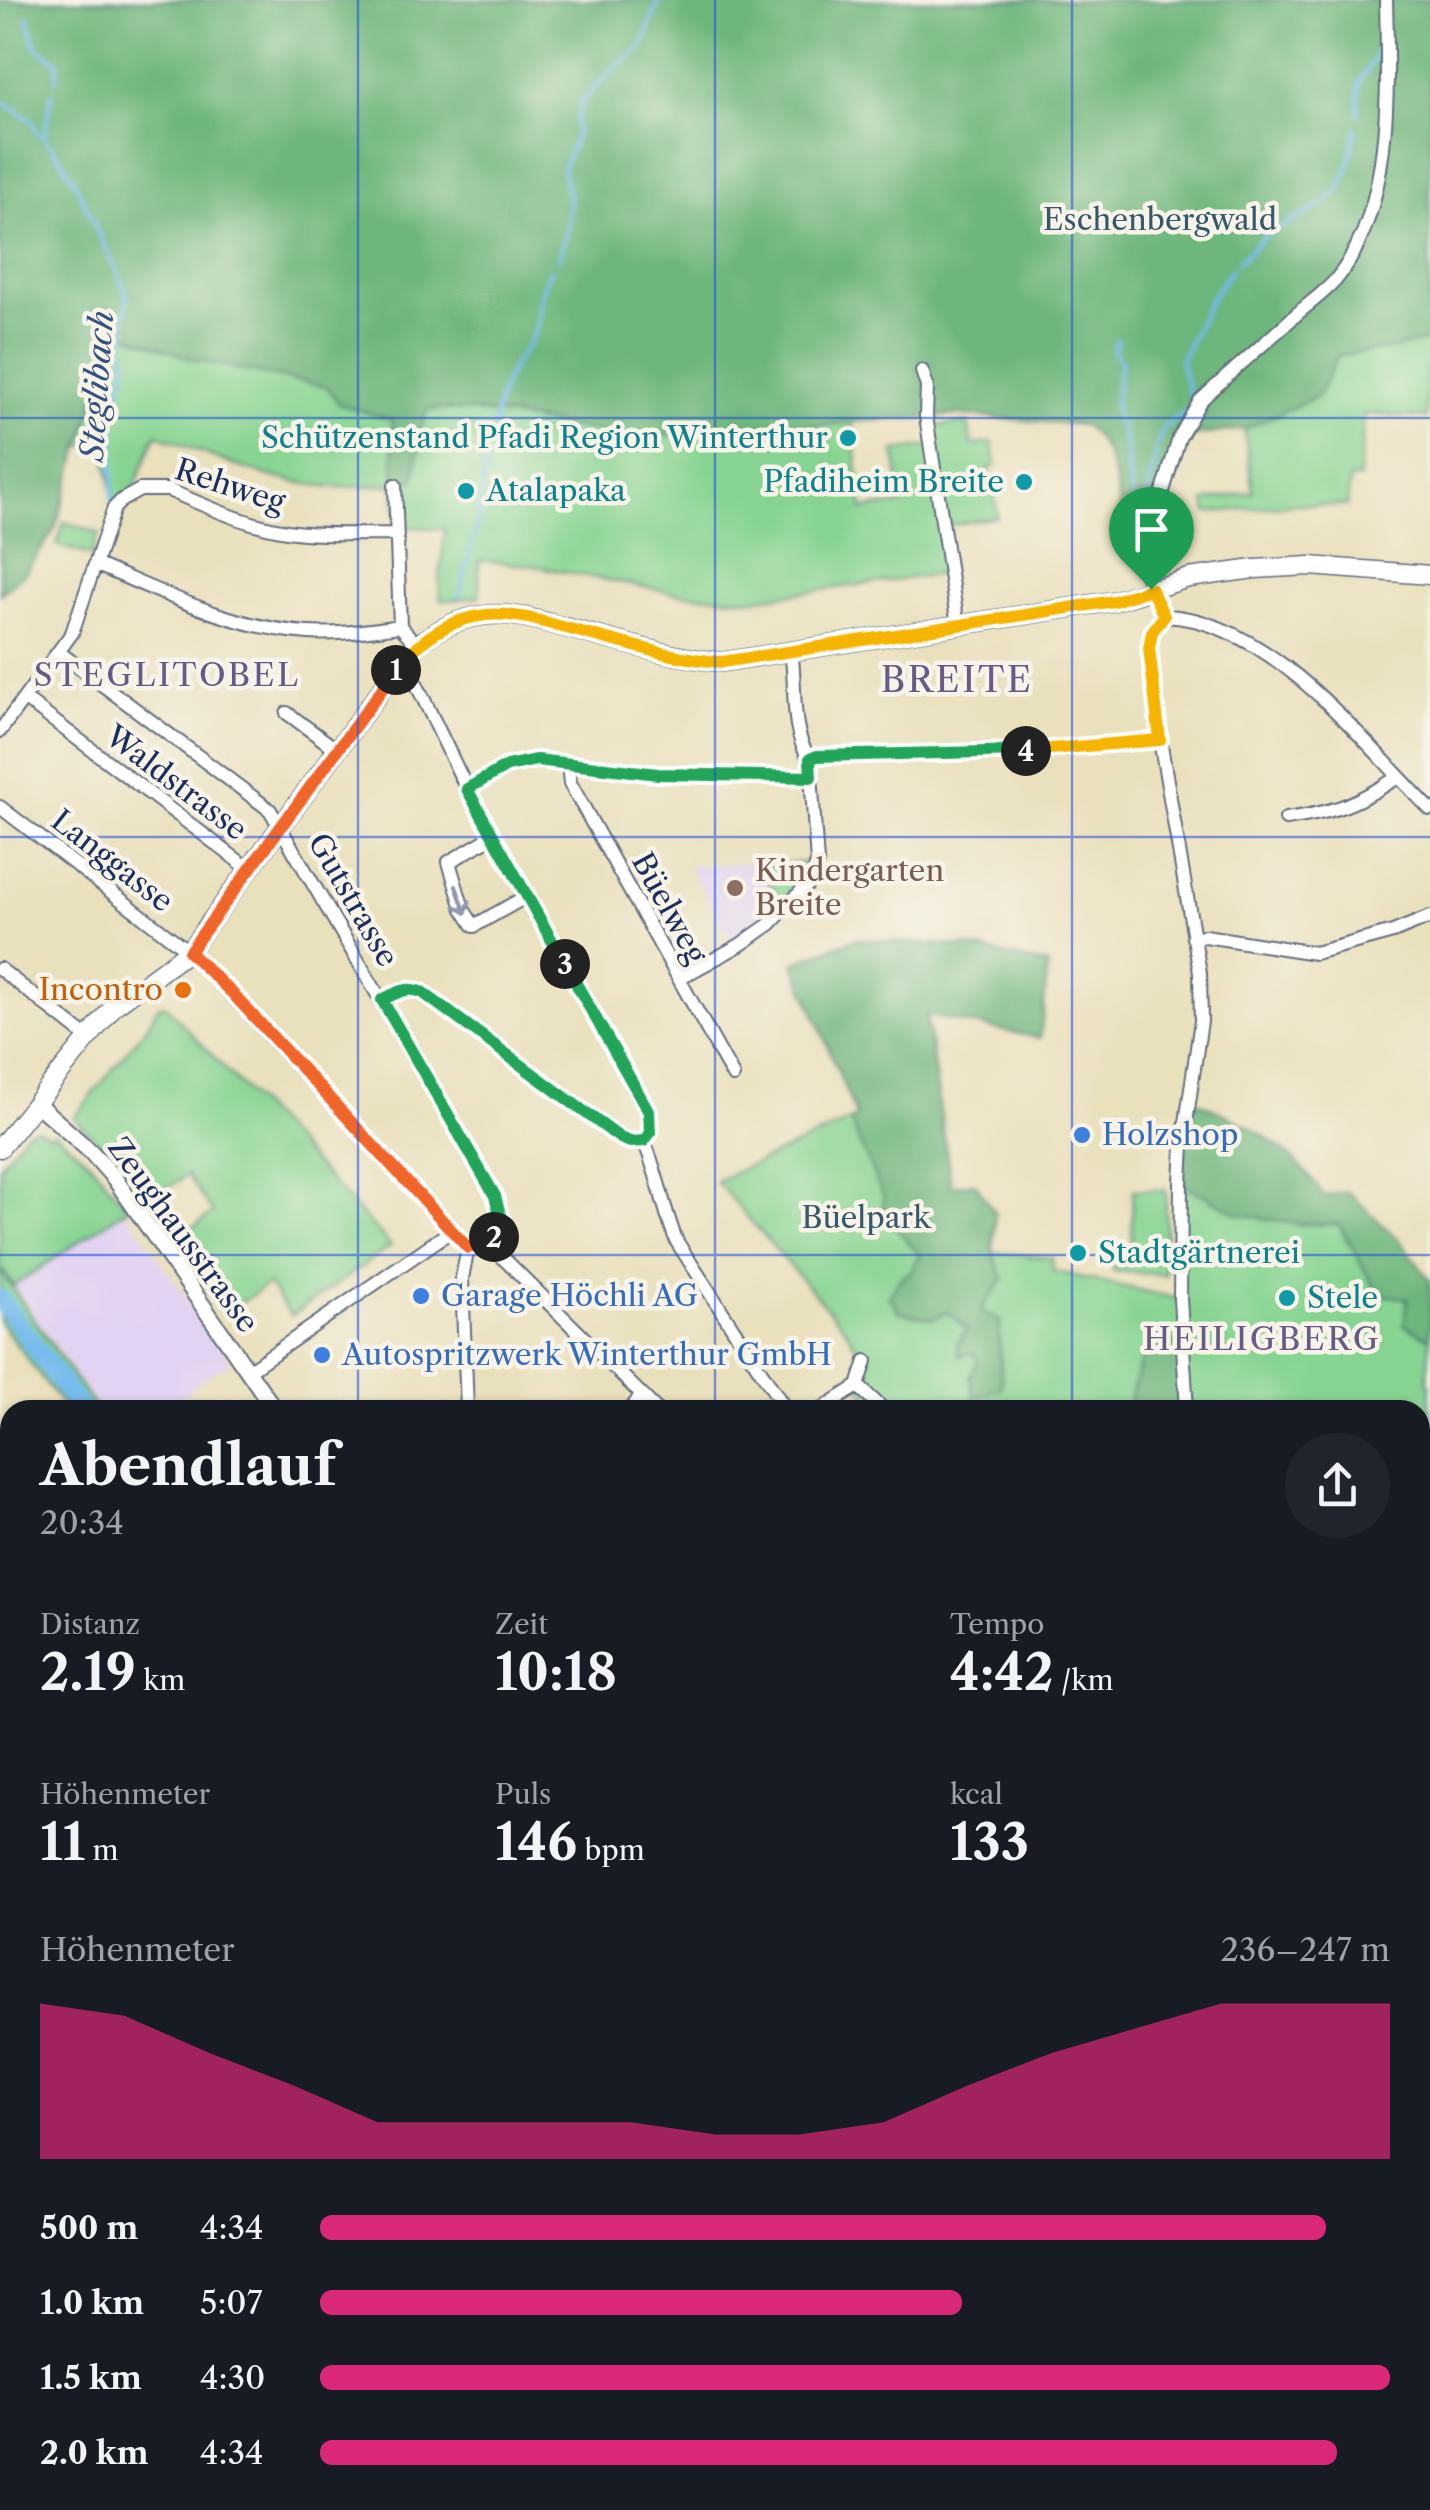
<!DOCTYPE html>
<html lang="de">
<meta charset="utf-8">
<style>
body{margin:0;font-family:"Libre Caslon Text",serif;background:#20242c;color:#f1f3f6;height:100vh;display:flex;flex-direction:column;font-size:38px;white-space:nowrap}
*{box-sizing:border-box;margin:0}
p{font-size:32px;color:#9ea1a6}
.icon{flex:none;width:55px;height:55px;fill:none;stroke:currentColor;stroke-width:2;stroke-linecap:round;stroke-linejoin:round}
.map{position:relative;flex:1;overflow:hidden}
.details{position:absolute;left:0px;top:1400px;width:1430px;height:1110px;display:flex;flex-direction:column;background:#171b24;border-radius:30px 30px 0 0;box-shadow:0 2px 8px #0004}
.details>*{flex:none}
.pin{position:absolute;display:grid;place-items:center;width:85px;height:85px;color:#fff;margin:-102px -42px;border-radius:50% 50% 50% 0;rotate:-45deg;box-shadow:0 0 10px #0007}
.pin .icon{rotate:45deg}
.km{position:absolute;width:50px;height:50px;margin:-25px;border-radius:50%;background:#222;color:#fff;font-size:28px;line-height:50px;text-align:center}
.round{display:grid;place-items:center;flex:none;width:105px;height:105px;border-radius:52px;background:#20242c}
.head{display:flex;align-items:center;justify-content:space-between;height:170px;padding:0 40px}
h1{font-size:55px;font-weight:700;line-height:75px}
.figures{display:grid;grid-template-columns:repeat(3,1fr);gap:15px;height:170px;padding:10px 40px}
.figures div{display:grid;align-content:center}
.figures b{font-size:50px;font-weight:700}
.figures small{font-size:28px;font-weight:400}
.figures p{font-size:28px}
.chart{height:280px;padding:20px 40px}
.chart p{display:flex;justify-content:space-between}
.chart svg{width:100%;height:180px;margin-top:10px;fill:#db2777;opacity:.7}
ul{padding:0 40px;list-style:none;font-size:32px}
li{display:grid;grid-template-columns:160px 120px 1fr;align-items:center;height:75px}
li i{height:25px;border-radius:12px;background:#db2777}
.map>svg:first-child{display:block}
.built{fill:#e3d3f2}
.green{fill:#87d492;stroke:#518278;stroke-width:2.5}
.forest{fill:#6db67c;stroke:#44726d;stroke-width:2.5}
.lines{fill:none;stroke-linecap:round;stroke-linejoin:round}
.stream{stroke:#76bced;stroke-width:4}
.river{stroke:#76bced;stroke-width:20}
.minor-casing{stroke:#636d7f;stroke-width:16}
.tertiary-casing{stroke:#636d7f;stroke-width:19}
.secondary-casing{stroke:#636d7f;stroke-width:21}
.primary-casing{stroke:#636d7f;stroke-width:24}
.minor{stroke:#fff;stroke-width:12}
.tertiary{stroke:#fff;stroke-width:15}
.secondary{stroke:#fff;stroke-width:18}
.primary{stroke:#fff;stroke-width:20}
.oneway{stroke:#8d97ae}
.split-1-casing{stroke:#fff;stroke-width:20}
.split-2-casing{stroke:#fff;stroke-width:20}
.split-3-casing{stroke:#fff;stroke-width:20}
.split-4-casing{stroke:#fff;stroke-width:20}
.split-5-casing{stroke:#fff;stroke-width:20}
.split-1{stroke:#f5b400;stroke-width:12}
.split-2{stroke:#f0652b;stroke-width:12}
.split-3{stroke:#22a559;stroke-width:12}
.split-4{stroke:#22a559;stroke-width:12}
.split-5{stroke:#f5b400;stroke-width:12}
.grid{fill:none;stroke:#1d4ed8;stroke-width:2.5;stroke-opacity:0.55}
.culture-dot{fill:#0f9aa8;stroke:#f7f3e8;stroke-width:4}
.education-dot{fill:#8d6e63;stroke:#f7f3e8;stroke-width:4}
.food-dot{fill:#e8710a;stroke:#f7f3e8;stroke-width:4}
.shop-dot{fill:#3f7fe0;stroke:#f7f3e8;stroke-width:4}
.labels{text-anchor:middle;stroke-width:9;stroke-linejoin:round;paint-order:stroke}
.park-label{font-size:30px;fill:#36586b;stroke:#f7f3e8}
.culture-label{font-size:30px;fill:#0d838f;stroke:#f7f3e8;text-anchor:start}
.street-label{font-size:30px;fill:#1b2f5e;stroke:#f7f3e8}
.education-label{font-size:30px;fill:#785e54;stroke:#f7f3e8;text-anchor:start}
.food-label{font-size:30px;fill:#c56008;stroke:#f7f3e8;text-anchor:end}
.shop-label{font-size:30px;fill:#366cbe;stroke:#f7f3e8;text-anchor:start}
.water-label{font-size:32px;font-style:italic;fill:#325282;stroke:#f7f3e8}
.neighbourhood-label{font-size:32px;letter-spacing:2.5px;fill:#665a86;stroke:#f7f3e8}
.quarter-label{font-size:35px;letter-spacing:2.5px;fill:#665a86;stroke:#f7f3e8}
</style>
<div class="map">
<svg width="1430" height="2510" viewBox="0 0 1430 2510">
<rect width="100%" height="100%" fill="#f7f3e8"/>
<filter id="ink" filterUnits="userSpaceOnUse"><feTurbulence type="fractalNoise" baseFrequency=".01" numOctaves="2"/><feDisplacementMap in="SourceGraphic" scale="20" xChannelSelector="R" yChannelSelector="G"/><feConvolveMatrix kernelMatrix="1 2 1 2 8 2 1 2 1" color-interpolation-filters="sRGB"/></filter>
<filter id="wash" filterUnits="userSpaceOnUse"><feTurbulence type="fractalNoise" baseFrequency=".0048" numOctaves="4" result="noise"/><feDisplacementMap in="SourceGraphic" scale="40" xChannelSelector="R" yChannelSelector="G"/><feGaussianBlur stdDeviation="2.25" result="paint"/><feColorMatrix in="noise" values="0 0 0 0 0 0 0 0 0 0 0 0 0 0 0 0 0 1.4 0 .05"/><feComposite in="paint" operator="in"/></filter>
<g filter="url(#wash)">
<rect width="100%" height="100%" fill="#e9e0bc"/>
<path class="built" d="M758 863 781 912 736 948 688 866Z
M125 1210 229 1360 228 1367 219 1368 164 1410H100L14 1286Z
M10 1482V1689L0 1691V1489Z
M0 1722 10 1725V1782L6 1786 0 1781Z
M927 2500H1047L1051 2510H930Z"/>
<path class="green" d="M115 330 192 359 328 387 369 411 393 420 395 479 421 429 426 409C502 408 575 433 650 437L852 421 863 509 902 504 895 451 930 446 934 426 968 423 972 445 993 443 996 466 989 468 998 517 944 526 950 573 752 599 681 594 529 565 479 560V597L441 601 439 584 445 529 397 526 394 485C374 485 352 488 331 487 268 482 213 457 156 434L132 493 114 508 106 451 81 445Z
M1430 339 1426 418 1364 414 1359 478H1350L1347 506 1295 504 1207 513 1205 501 1253 492 1244 429 1318 396 1338 355 1392 349Z
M64 522 99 533 91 556 57 545Z
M810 862 803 878 780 904 762 866Z
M854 939 969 947 1048 965 1040 1038 926 1015 951 1186 975 1183 995 1213 993 1252 1052 1258 1053 1271 1179 1299 1181 1183 1297 1224H1339L1348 1242 1409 1299 1405 1325 1430 1339 1427 1381 1430 1383V1462L1426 1473 1420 1472V1410H884L858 1386 866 1361 846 1330 716 1181 857 1118 794 963Z
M165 1005 391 1246 291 1316 268 1284 225 1314 174 1240 213 1213 187 1175 148 1201 104 1148 74 1118 148 1025 158 1006Z
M36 1128 50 1135 54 1132 89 1161 128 1208 14 1286 0 1267V1165L27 1131Z
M1133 1190H1166L1165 1275 1113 1271 1112 1250H1131Z
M0 1270 97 1410H66L0 1322Z
M1430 1484V1646L1420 1649V1541Z
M10 1912V2112L0 2101V1914Z
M364 2500H538L514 2510H367Z
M1047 2500H1420L1398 2510H1051Z"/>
<path class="forest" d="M0 0H1430V339L1392 349 1338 355 1318 396 1244 429 1179 438 1156 509 1123 528C1117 491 1115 450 1084 425L955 415 651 437C575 433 502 408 427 409L421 429 414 481 395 480 392 420 339 404 328 387 192 359 116 330 55 529 25 573 0 594Z
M854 939 969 947 1048 965 1040 1038 926 1015 951 1186 975 1183 995 1213 993 1252 1003 1279 981 1310 1001 1322C997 1345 1003 1364 1001 1388L974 1397 970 1376 978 1361 973 1353 959 1356 957 1343 967 1330 948 1312 933 1319 898 1312 893 1300 888 1298 899 1280 913 1270 914 1263 921 1257 883 1212V1196L850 1121 857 1118 794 963Z
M1190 1098C1244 1122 1291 1145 1324 1196L1348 1192 1400 1241 1430 1280V1339L1404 1325 1408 1299 1378 1294 1339 1224H1297L1239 1214 1181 1183Z
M1164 1336 1172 1344 1182 1338 1187 1410H1126L1148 1341Z"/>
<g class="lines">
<path class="stream" d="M28 17 35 46 58 62 56 80
M52 93 44 138C79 175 91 225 116 268
M0 100 33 121 36 132 44 138
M1358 114 1359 83 1379 51
M559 259 568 224 569 198 562 170 577 132 575 124 582 102 613 69 641 48 659 0
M1238 262 1266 235 1317 208 1337 193 1348 169 1356 129
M117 271 128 297 124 321 126 337
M1117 340 1113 353 1122 362 1118 374
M1118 379C1117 391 1113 403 1116 415 1120 431 1127 440 1127 457
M1157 447 1163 429 1193 404 1180 361 1211 298 1231 270
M1127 461 1134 506
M112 505 115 408 126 368 124 347
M1142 507 1146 504 1156 453
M459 596 477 525 488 442 493 437C494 413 501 384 515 363 524 350 529 347 535 330 542 311 538 288 551 270"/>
<path class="river" d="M0 1299 81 1410"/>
</g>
</g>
<g filter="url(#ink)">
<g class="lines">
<defs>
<path id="minor" d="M922 371 927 386 926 416 958 626
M395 485 400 626 417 645
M97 565C166 594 232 628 308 633 339 635 370 630 400 626
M1164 616 1152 632 1149 648 1160 740 1200 973 1201 1021 1183 1143 1181 1183 1180 1299 1187 1410
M1164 616 1143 567 1145 551 1179 438 1200 401C1232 371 1265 343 1298 313 1311 302 1327 291 1338 277 1393 207 1388 85 1386 0
M1164 616C1269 619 1360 739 1430 809
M791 652C797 685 789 730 810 759
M399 667 414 679 467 789 649 1113 650 1133 644 1141
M25 699 249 869
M287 713 337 750
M0 731 72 633 114 508 122 500 140 490H168C206 506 246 525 287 531 323 536 360 534 396 534
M568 764 570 783 733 1076
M467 789 507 767 536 760 658 774 811 777
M0 807 196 957 468 1248C501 1241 507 1227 495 1196L270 810 60 653
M1286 819C1336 812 1356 804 1398 777
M493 836 449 862 463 909 474 926 527 896
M1193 938 1205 936 1315 953 1393 932 1430 917
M0 969 88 1038
M680 978 740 945 770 924 812 880 817 863 810 759 817 756 1055 750 1160 740
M382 1000 402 990 422 992 620 1138 630 1142 644 1141
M644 1141C658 1174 663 1209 677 1242L786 1410
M487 1242 657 1410
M248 1371 451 1231
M858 1386 884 1410
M858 1386 866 1361
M467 1410 462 1278 468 1248
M630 1410 642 1395
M820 1410 858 1386
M0 1435 10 1449
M1420 1472 1430 1474
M1420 1649 1430 1646
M1420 1687 1430 1686
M0 1722 10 1725
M1420 1839 1430 1838
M0 2194 10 2193
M0 2213 10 2258
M1420 2242 1430 2237
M87 2500 90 2510
M360 2500 364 2510
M908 2500 911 2510
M0 2502 10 2499
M758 2510 793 2500"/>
<path id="tertiary" d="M36 1103 91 1152 115 1179 275 1410"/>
<path id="secondary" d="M0 1148 114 1006 189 951 407 655C428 633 458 617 488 615 516 612 544 622 571 629 621 642 671 658 722 662L1114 601 1189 578 1254 569 1310 566 1430 575
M550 2510 575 2500"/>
<path id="primary" d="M0 1802 10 1809
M1420 1941 1430 1945
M0 2277 10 2275
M599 2500 603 2510
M1423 2510 1430 2507"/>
</defs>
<use href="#minor" class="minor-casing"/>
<use href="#tertiary" class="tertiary-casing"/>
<use href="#secondary" class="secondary-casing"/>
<use href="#primary" class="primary-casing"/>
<use href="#minor" class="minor"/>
<use href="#tertiary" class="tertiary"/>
<use href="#secondary" class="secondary"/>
<use href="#primary" class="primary"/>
</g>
<defs><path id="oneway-shaft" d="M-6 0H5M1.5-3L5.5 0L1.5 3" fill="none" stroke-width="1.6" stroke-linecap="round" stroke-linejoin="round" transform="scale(2.5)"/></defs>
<use class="oneway" href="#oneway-shaft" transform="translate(461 900) rotate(70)"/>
</g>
<g class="lines" filter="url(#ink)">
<defs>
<path id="split-1" d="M396 670C419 640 448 619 486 615 515 612 543 622 570 629 620 642 670 658 722 662L1114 601 1151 589"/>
<path id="split-2" d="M396 670 189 952 232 993 468 1248 487 1242 494 1237"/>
<path id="split-3" d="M494 1237 502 1222 495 1196 382 1000C396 993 406 986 422 992L620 1138 630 1142 644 1141 650 1133 649 1112 565 964"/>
<path id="split-4" d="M565 964 467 789 507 766 536 760 658 774 811 777 810 759 817 756 1026 751"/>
<path id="split-5" d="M1026 751 1160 740 1149 648 1152 632 1164 616 1151 589"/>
</defs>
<use href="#split-1" class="split-1-casing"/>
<use href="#split-2" class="split-2-casing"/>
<use href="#split-3" class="split-3-casing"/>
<use href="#split-4" class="split-4-casing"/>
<use href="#split-5" class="split-5-casing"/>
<use href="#split-1" class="split-1"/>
<use href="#split-2" class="split-2"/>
<use href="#split-3" class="split-3"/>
<use href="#split-4" class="split-4"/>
<use href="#split-5" class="split-5"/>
</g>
<path class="grid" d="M358 0V1410M715 0V1410M1072 0V1410M0 418H1430M0 837H1430M0 1255H1430M0 1673H10M1420 1673H1430M0 2092H10M1420 2092H1430M358 2500V2510M715 2500V2510M1072 2500V2510"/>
<g class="culture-dot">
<circle cx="848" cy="438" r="10"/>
<circle cx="1024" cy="482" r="10"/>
<circle cx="466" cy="491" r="10"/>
<circle cx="1078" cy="1253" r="10"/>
<circle cx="1287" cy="1298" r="10"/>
</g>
<circle class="education-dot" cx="735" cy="888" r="10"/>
<circle class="food-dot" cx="183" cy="990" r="10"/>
<g class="shop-dot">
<circle cx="1082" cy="1135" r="10"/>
<circle cx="421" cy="1296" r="10"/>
<circle cx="322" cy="1355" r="10"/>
</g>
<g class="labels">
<g class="park-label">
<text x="1160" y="230">Eschenbergwald</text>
<text x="866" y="1228">Büelpark</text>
</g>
<g class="culture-label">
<text x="828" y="448" text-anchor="end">Schützenstand Pfadi Region Winterthur</text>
<text x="1004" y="492" text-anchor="end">Pfadiheim Breite</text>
<text x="486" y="501">Atalapaka</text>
<text x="1098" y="1263">Stadtgärtnerei</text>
<text x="1307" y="1308">Stele</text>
</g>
<g class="street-label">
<text transform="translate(230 486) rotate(18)" y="10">Rehweg</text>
<text transform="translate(176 783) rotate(37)" y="10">Waldstrasse</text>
<text transform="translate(112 861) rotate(38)" y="10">Langgasse</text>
<text transform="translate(353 900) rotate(60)" y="10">Gutstrasse</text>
<text transform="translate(669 908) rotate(61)" y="10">Büelweg</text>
<text transform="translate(183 1235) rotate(54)" y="10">Zeughausstrasse</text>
</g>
<g class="education-label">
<text x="755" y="881">Kindergarten<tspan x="755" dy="34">Breite</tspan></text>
</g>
<g class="food-label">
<text x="163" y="1000">Incontro</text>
</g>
<g class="shop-label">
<text x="1102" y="1145">Holzshop</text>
<text x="441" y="1306">Garage Höchli AG</text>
<text x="342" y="1365">Autospritzwerk Winterthur GmbH</text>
</g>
<g class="water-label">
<text transform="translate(97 386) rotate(-86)" y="11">Steglibach</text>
</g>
<g class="neighbourhood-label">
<text x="167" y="686">STEGLITOBEL</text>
<text x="1262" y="1350">HEILIGBERG</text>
</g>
<g class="quarter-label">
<text x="957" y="692">BREITE</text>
</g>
</g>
</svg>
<div class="pin" style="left:1151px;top:589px;background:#1e9e55"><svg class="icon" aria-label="arrive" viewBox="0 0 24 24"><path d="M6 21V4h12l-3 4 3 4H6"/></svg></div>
<b class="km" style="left:396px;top:670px">1</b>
<b class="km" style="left:494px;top:1237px">2</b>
<b class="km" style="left:565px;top:964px">3</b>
<b class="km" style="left:1026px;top:751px">4</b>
<section class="details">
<div class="head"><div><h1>Abendlauf</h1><p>20:34</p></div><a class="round"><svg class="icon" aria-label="share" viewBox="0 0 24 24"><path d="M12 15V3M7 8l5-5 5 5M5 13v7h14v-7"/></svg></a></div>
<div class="figures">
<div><p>Distanz</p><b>2.19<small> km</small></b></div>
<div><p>Zeit</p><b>10:18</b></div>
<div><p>Tempo</p><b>4:42<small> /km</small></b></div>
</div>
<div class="figures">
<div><p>Höhenmeter</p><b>11<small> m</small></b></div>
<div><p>Puls</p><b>146<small> bpm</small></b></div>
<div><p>kcal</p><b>133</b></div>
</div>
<div class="chart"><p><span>Höhenmeter</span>236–247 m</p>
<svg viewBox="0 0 160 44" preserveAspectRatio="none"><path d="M0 44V6L10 9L20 18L30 26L40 35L50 35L60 35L70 35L80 38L90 38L100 35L110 26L120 18L130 12L140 6L150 6L160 6V44z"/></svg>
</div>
<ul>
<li><b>500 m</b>4:34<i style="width:94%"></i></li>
<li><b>1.0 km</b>5:07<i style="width:60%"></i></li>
<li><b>1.5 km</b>4:30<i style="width:100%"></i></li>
<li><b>2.0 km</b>4:34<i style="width:95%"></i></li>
</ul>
</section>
</div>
